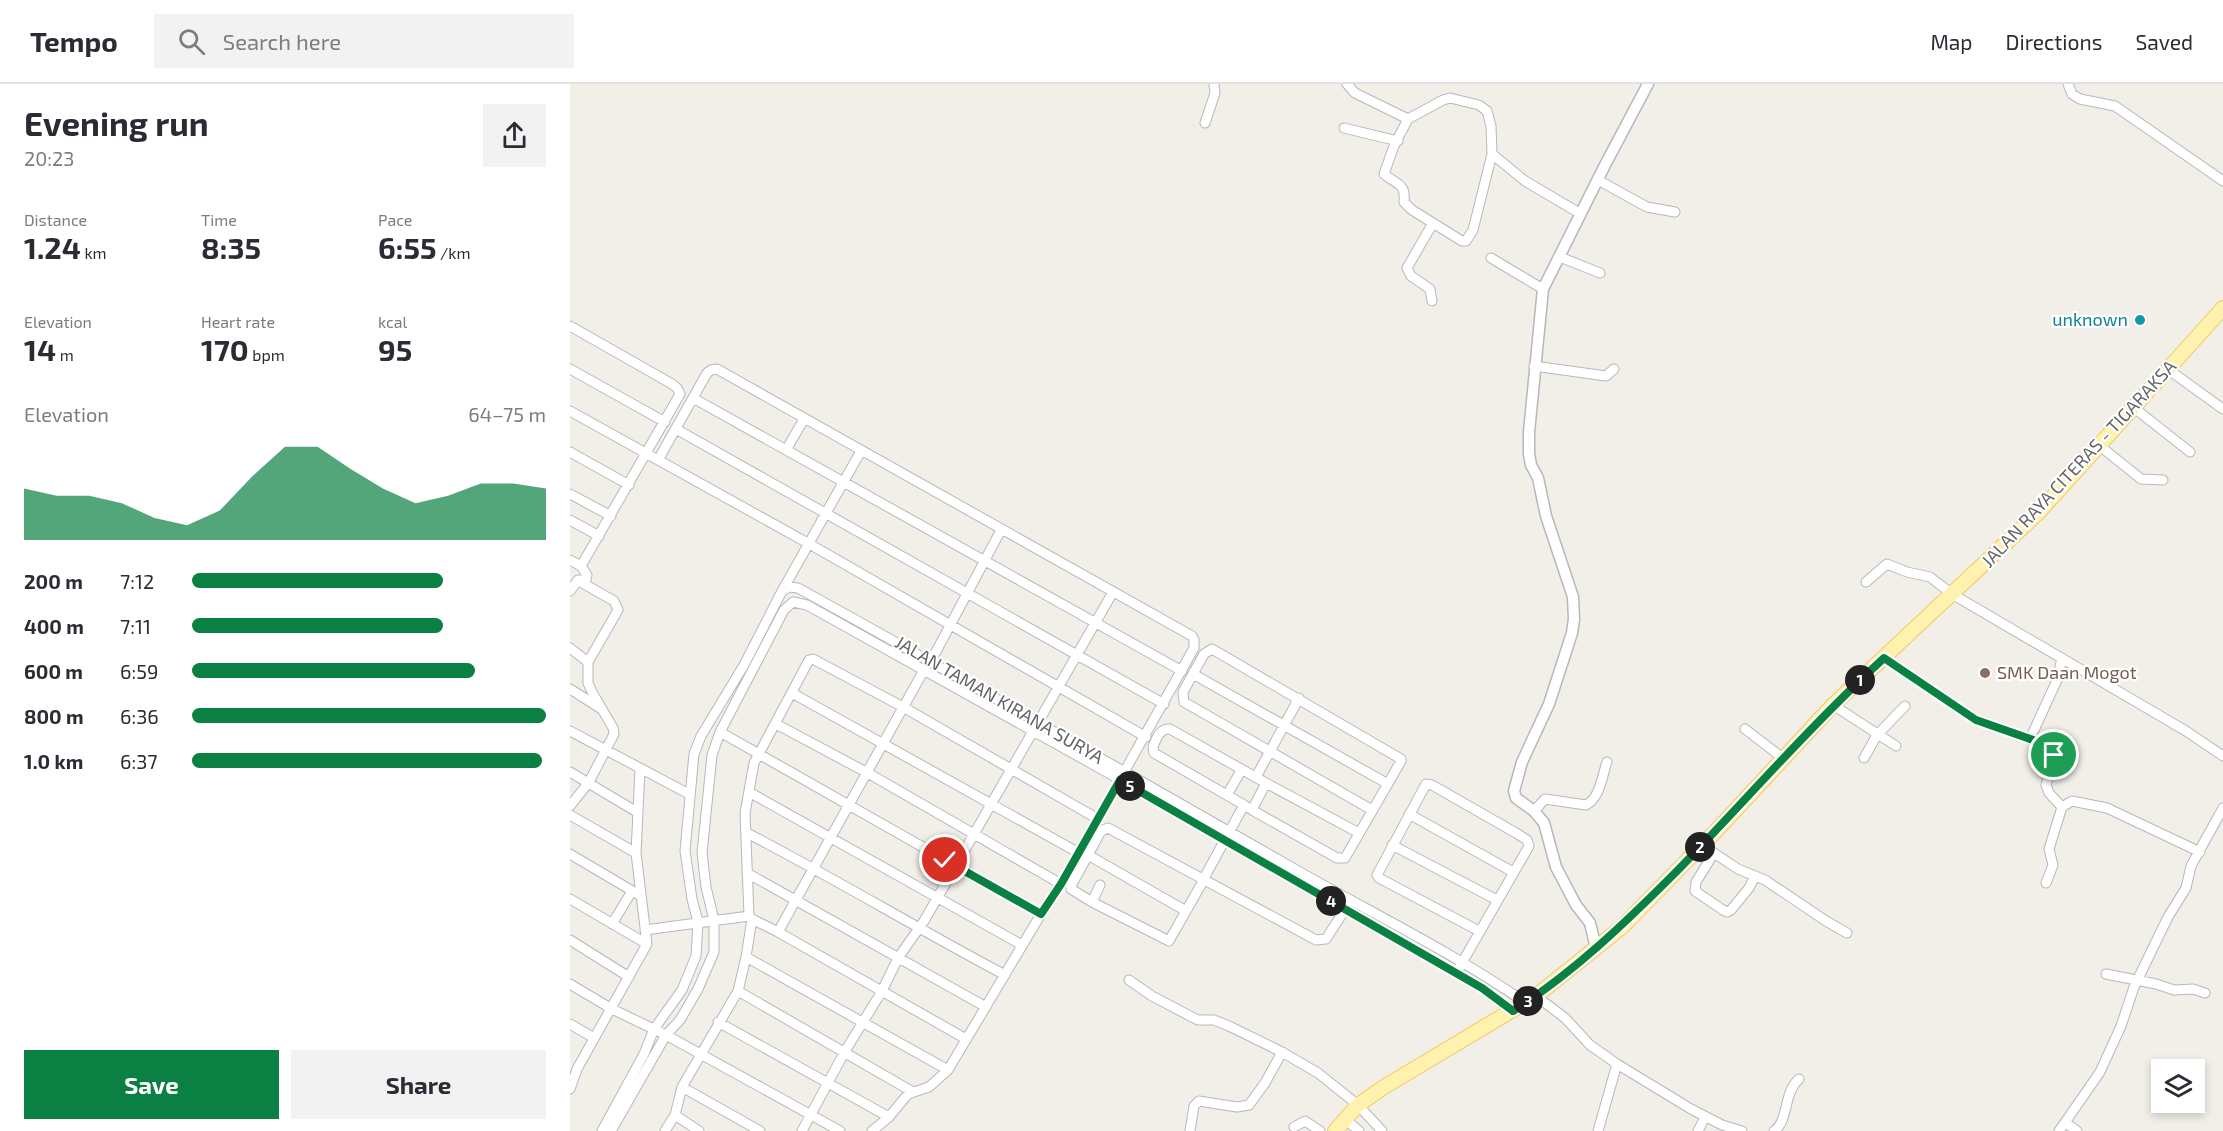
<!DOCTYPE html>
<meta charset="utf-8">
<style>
body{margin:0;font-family:"Exo 2",sans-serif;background:#f2f2f3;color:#2b2b33;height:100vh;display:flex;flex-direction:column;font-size:22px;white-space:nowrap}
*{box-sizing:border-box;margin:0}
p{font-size:20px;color:#7c7c81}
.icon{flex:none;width:33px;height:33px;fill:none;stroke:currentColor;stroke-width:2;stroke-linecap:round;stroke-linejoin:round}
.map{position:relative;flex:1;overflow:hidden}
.drawer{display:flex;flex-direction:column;background:#fff;width:570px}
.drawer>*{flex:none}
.buttons{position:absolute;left:1581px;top:975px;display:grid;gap:12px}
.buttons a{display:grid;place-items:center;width:54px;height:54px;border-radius:0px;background:#fff;box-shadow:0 3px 9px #0003;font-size:30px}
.pin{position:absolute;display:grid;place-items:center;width:51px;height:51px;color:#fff;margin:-26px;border:3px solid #fff;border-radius:50%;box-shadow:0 2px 6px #0007}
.km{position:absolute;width:30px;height:30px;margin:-15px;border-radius:50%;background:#222;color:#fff;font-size:16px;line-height:30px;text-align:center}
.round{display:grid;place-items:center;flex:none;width:63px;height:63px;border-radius:0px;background:#f2f2f3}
.head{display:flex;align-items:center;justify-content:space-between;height:102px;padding:0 24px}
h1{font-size:33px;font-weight:700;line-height:45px}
.figures{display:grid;grid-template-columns:repeat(3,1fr);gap:9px;height:102px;padding:6px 24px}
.figures div{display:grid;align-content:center}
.figures b{font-size:30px;font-weight:700}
.figures small{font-size:16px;font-weight:400}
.figures p{font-size:16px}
.chart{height:168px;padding:12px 24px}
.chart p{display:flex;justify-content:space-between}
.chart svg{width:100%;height:108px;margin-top:6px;fill:#0b8043;opacity:.7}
.button{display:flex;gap:12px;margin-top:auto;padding:12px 24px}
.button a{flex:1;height:69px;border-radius:0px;background:#0b8043;color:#fff;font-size:24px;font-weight:700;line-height:69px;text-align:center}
.button a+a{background:#f2f2f3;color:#2b2b33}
ul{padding:0 24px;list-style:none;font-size:20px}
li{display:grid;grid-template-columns:96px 72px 1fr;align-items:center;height:45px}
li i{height:15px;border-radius:8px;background:#0b8043}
header{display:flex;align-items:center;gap:36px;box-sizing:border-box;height:84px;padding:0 30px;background:#fff;border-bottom:2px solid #e1e1e2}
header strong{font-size:28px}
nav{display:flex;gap:33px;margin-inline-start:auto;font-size:21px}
.search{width:420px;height:54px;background:#f2f2f3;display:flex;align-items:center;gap:15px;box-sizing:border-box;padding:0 21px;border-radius:0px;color:#7c7c81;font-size:22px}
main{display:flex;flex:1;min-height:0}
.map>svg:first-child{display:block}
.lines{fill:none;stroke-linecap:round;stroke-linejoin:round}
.minor-casing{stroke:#b5b8bc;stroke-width:11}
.tertiary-casing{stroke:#b5b8bc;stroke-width:13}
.primary-casing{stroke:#f2c960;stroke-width:16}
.minor{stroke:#fff;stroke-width:9}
.tertiary{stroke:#fff;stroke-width:10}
.primary{stroke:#fff2af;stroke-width:14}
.route-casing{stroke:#fff;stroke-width:12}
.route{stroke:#0b8043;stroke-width:8}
.culture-dot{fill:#0f9aa8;stroke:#fff;stroke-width:2}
.education-dot{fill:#8d6e63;stroke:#fff;stroke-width:2}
.labels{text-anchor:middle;stroke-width:4.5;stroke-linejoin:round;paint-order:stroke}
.culture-label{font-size:18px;fill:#0d838f;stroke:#fff;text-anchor:end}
.street-label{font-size:18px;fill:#5f6368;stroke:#fff}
.education-label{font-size:18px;fill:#785e54;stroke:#fff;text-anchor:start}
</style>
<header>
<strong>Tempo</strong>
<div class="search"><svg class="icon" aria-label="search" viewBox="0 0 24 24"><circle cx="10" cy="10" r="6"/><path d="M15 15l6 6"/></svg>Search here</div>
<nav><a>Map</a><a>Directions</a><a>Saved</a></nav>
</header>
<main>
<section class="drawer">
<div class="head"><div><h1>Evening run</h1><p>20:23</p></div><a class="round"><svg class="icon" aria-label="share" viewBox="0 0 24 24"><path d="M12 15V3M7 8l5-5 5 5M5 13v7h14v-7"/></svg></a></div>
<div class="figures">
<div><p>Distance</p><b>1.24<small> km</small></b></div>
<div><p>Time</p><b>8:35</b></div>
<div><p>Pace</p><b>6:55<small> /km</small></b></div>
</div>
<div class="figures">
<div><p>Elevation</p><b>14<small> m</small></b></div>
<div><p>Heart rate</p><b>170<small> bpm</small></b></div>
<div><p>kcal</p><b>95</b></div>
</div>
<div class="chart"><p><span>Elevation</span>64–75 m</p>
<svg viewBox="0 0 160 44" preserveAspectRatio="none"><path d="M0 44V23L10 26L20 26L30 29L40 35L50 38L60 32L70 18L80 6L90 6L100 15L110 23L120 29L130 26L140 21L150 21L160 23V44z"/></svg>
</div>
<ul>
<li><b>200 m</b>7:12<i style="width:71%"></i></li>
<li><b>400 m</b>7:11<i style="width:71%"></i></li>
<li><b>600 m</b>6:59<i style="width:80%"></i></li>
<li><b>800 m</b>6:36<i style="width:100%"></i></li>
<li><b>1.0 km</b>6:37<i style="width:99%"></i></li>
</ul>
<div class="button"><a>Save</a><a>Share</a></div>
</section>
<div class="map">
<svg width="1653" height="1047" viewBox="0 0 1653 1047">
<rect width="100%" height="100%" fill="#f1efe8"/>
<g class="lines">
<defs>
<path id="minor" d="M777 0 785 9 838 35 824 62 814 90C827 101 836 99 834 118L842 126 892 157H896L903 146 922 70 921 42 917 27 909 21 880 14 873 16 838 35
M1498 0 1502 10 1510 15 1545 22 1653 97
M635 39 645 9 644 0
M774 44 828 57
M922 70 955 97 1011 130
M1028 96 1077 123 1105 128
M990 173 1030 189
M921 174 973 205
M862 217 860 205 841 192 837 184 863 139
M0 242 102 300 107 304 110 310 11 482 17 491 16 496H8L0 507
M964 282 1036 292 1044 285
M0 285 95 338
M1599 286 1653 325
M123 314 612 587
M1563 323 1620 368
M0 327 243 462 576 653
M106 345 594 620
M1530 362 1571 395 1593 396
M216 366 234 335
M0 368 59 401
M88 376 137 289 141 286 147 285 622 552 624 556V564L491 800 471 830 378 986 359 1003 338 1010 319 1033 302 1047
M0 410 41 432
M0 436 29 452
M0 476 11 482
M1296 498 1317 480 1337 488 1360 493 1382 510 1616 647 1653 672
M212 507 219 503 228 504C390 593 549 685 709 776 791 824 878 865 956 919
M0 564 18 578
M1314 574 1406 636 1463 656 1481 667 1484 675 1476 701 1479 709 1492 723 1502 717 1537 724 1630 768
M361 577 431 446
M623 590 818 700
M0 605 30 624
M222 609 509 769
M1263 621 1326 662
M206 640 296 688 491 800
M1175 645 1214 675
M0 647 119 710
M150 648 471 830
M1460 655 1487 596 1492 574
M1294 674 1307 651 1335 622
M0 688 67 728
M686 693 729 614
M696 699 789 749
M179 708 452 861
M657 711 672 685
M674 721 584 669 583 662C587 654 590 644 600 645L696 699 682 726 674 721 633 796 632 799 599 857 522 818 501 805V802L531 747 538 744 746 856 756 855 781 816
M0 722 19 698 44 650 43 644 22 608 18 599V578L48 526 44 517 9 497
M682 726 767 774H775L831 677V675L642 565 634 570 613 608 614 618 802 726
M964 727 975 715 1016 721C1030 714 1032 692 1037 678
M839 730 943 788
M0 731 66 769
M177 749C264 794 348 845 435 891
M822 761 927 816
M1132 761 1168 785 1195 796 1256 837 1277 849
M1144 769 1126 798 1125 807 1153 826 1157 828 1161 826 1179 804 1185 792
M0 770 71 812
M518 771 616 827
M177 789 416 923
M1476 799 1483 781 1479 765 1492 723
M0 815 77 860
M522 818 530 801
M182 835 208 848 396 955
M42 840 62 807
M75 846 179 832
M208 848 354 586
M0 856 59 893
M176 873 378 986
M889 884 959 762 957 756 946 749 862 701 856 700 807 791 809 794 909 847
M1536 890 1586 900 1604 906 1623 905 1635 909
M559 896 582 912 622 933 628 936H644L659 942 712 968 748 989 788 1021 812 1047
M0 900 42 925 96 951 270 1047
M168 907 343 1008
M966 912 995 934 1020 961 1047 980 1121 1025 1152 1041 1172 1047
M148 938 319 1033
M0 940 24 954
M112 1003 190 1047
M0 1005 7 985 77 860 66 769 70 686
M105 1031 129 1047
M775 1035 789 1047
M1496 1039 1507 1047
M724 1043 735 1037 750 1047
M32 1047 74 970 84 945 112 906 126 872 128 838 122 815 115 767 124 670 131 652 174 581 212 507 291 367
M41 1047 96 951 110 936 128 905 144 868V836L136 803 132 769 142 671 150 648 214 526 223 518 237 521 533 686 912 904 943 927
M95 1047 105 1031 112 1003 168 907 176 873 182 835 179 832 175 729 184 679 239 576 243 575 333 623 528 735
M232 1047 274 969 312 907 328 874 354 837 543 508
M620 1047 624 1022 629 1017 667 1023 679 1021 695 999 712 968
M1028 1047 1047 980
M1128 1047 1135 1033
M1204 1047C1219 1037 1213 1009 1229 995
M1489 1047 1530 988 1551 942 1564 903 1598 833 1616 804 1621 782 1653 724"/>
<path id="tertiary" d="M1026 864 1020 839 1006 821 986 783 974 739 964 727 946 714 944 707 952 678 979 620 1002 549 1004 535 1003 513 976 432 968 394 961 381 959 370V348L973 205 1035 81 1078 0"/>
<path id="primary" d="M765 1047 788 1021 814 1003 966 912 1052 843 1145 748 1263 621 1469 428 1653 224"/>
</defs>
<use href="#minor" class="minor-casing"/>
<use href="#tertiary" class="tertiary-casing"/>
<use href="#primary" class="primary-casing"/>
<use href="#minor" class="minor"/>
<use href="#tertiary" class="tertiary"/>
<use href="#primary" class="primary"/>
</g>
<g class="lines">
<defs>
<path id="route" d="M375 776 471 830 491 800 550 696 912 904 943 927C1003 889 1055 839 1105 789 1175 717 1240 642 1314 574L1406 636 1463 656 1476 663 1484 671"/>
</defs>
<use href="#route" class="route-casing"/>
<use href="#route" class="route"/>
</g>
<circle class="culture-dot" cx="1570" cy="236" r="6"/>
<circle class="education-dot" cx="1415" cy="589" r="6"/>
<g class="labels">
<g class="culture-label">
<text x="1558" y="242">unknown</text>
</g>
<g class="street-label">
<text transform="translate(1509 380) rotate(-47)" y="6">JALAN RAYA CITERAS - TIGARAKSA</text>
<text transform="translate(429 616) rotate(30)" y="6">JALAN TAMAN KIRANA SURYA</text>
</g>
<g class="education-label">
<text x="1427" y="595">SMK Daan Mogot</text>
</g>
</g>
</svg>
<div class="buttons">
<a><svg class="icon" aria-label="layers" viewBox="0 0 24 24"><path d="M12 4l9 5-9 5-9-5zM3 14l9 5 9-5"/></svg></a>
</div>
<div class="pin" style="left:1484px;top:671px;background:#1e9e55"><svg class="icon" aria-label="arrive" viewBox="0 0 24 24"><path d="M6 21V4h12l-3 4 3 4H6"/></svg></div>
<div class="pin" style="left:375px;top:776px;background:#d93025"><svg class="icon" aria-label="check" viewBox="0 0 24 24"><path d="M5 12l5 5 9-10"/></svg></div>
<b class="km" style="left:1290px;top:596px">1</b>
<b class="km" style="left:1130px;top:763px">2</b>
<b class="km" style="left:958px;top:917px">3</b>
<b class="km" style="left:761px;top:817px">4</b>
<b class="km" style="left:560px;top:702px">5</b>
</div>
</main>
